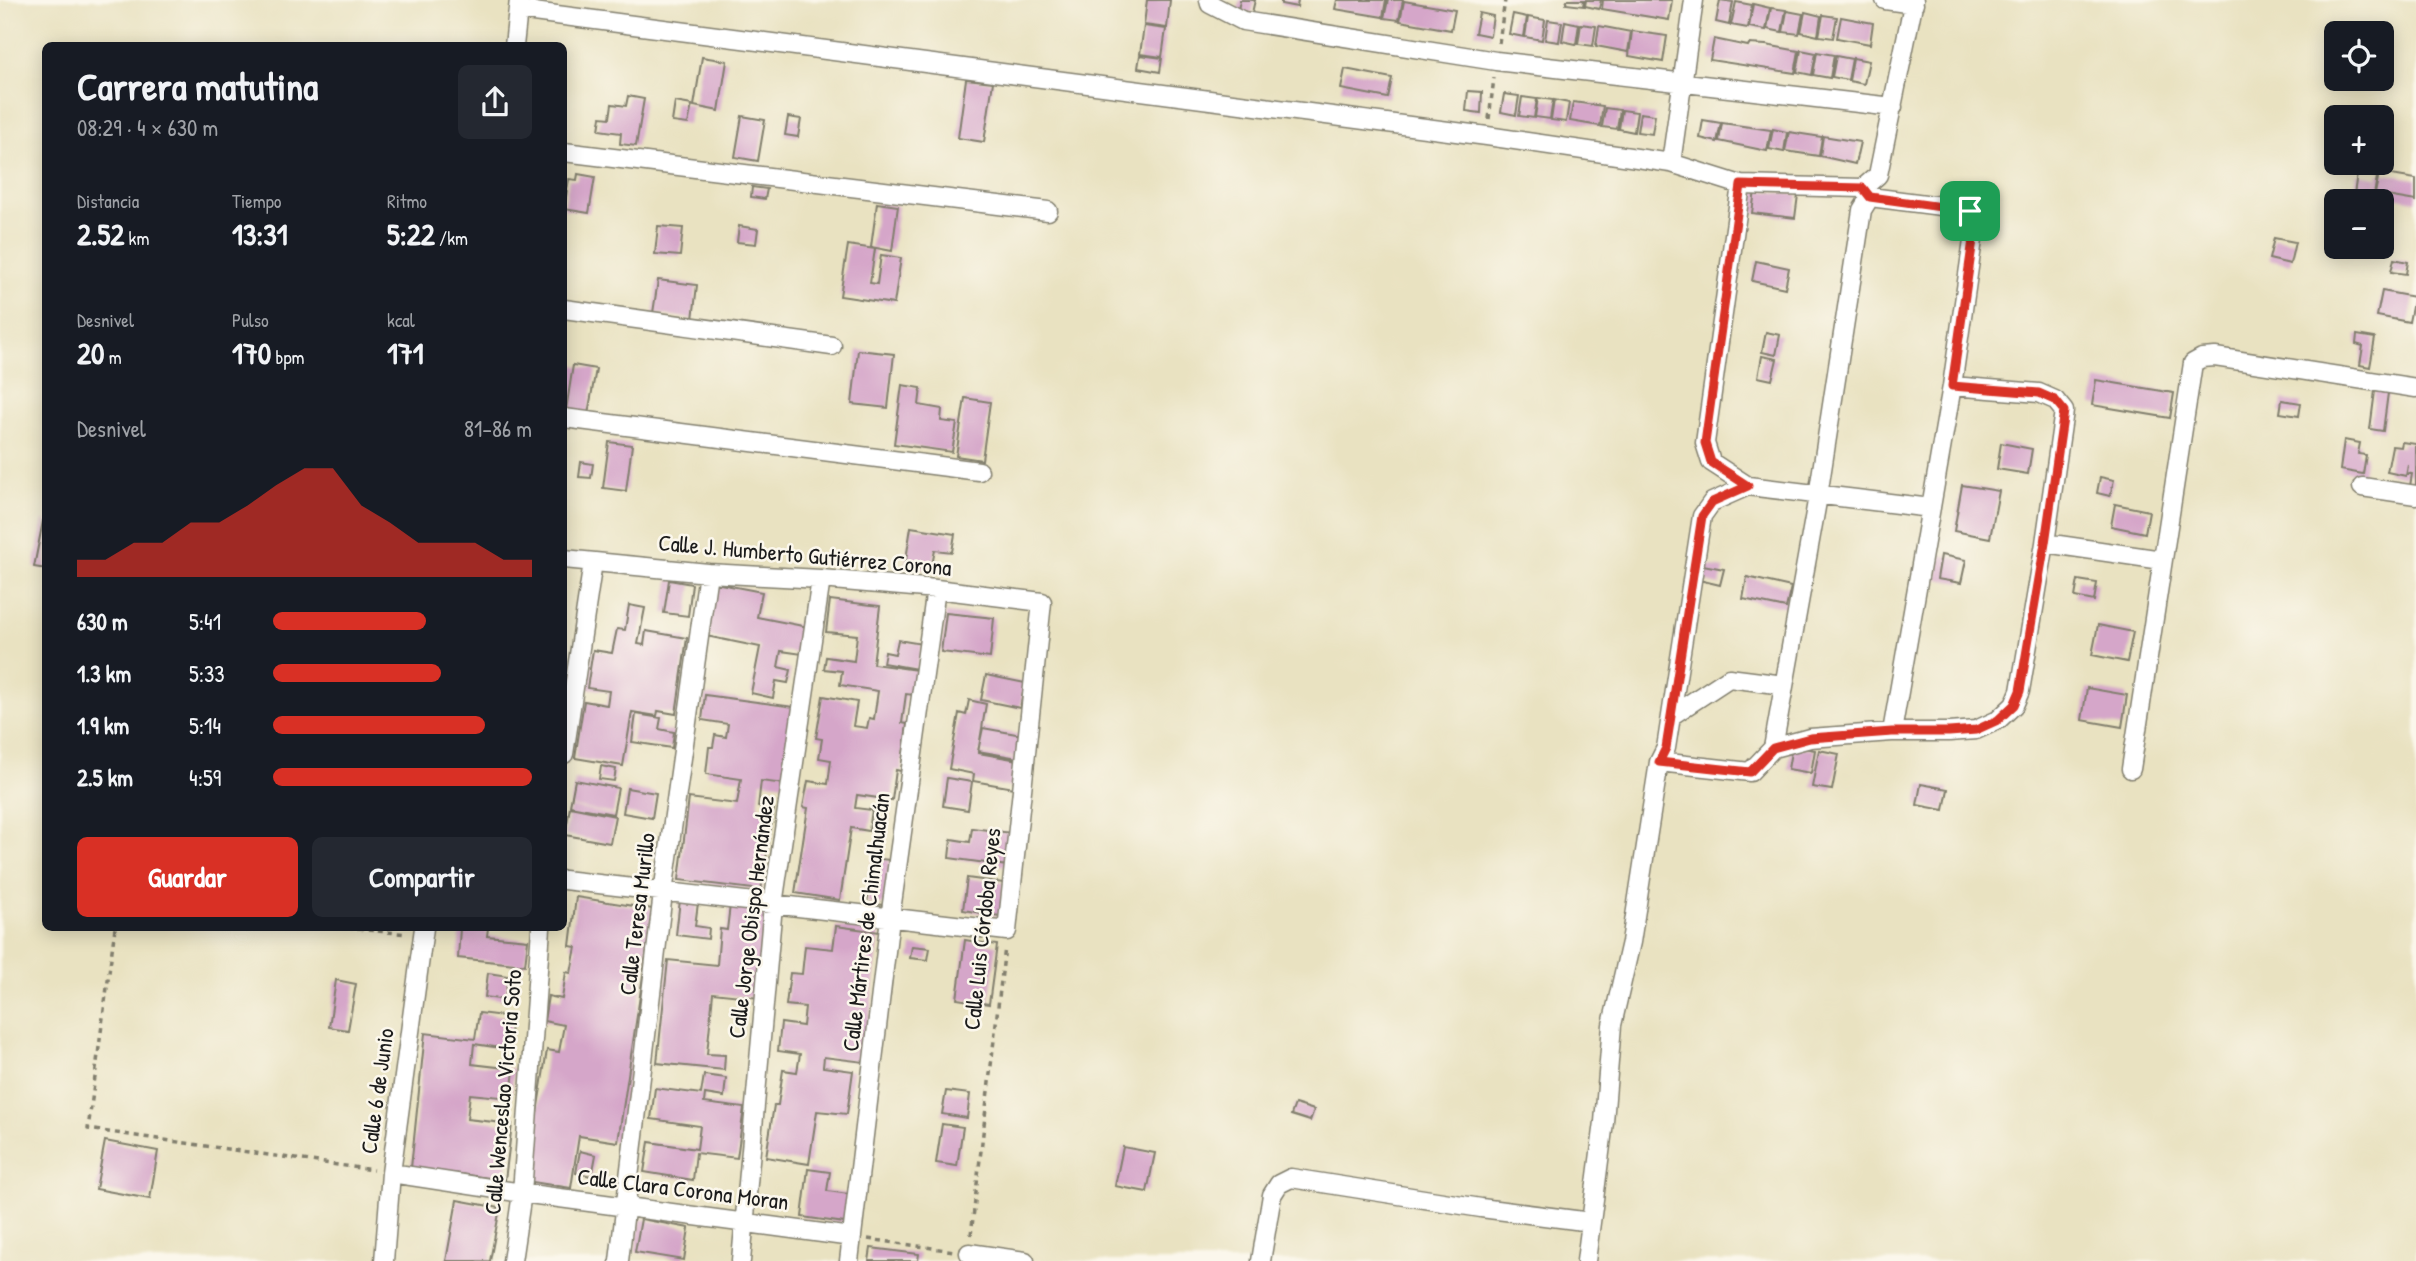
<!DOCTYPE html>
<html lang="es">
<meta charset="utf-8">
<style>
body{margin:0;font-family:"Patrick Hand",sans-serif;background:#242831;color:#f1f3f6;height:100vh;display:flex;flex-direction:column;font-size:26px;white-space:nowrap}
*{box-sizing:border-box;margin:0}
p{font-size:23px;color:#9ea1a6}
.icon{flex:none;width:38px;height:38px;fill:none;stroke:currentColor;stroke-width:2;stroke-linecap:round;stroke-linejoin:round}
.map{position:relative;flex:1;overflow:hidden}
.panel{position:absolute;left:42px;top:42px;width:525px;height:889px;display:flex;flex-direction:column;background:#171b24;border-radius:10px;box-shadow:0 4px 18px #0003}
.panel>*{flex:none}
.controls{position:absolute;left:2324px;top:21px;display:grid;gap:14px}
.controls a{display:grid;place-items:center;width:70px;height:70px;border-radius:10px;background:#171b24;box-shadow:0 4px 18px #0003;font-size:35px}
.pin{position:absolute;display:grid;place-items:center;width:60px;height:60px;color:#fff;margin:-30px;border-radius:14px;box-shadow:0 4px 10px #0006}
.round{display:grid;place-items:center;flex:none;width:74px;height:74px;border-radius:10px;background:#242831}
.head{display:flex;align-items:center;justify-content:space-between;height:119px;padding:0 35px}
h1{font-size:38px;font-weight:700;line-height:52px}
.metrics{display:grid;grid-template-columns:repeat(3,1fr);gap:10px;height:119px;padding:7px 35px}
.metrics div{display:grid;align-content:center}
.metrics b{font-size:30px;font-weight:700}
.metrics small{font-size:19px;font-weight:400}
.metrics p{font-size:19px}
.chart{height:196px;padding:14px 35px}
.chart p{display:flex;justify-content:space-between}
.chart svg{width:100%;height:126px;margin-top:7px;fill:#d93025;opacity:.7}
.cta{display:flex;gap:14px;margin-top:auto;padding:14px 35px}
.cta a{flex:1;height:80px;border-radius:10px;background:#d93025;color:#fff;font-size:28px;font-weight:700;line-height:80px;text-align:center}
.cta a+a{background:#242831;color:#f1f3f6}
ul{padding:0 35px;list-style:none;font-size:23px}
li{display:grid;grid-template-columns:112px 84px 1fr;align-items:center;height:52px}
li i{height:18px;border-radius:9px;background:#d93025}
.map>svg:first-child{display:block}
.building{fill:#d5a6c9}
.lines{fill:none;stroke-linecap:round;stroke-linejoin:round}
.street-casing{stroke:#827f6e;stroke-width:21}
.path{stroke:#827f6e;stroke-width:3.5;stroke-dasharray:5 5;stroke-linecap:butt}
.street{stroke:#fff;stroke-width:18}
.route-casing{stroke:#fff;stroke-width:14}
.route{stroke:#d93025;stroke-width:9}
.labels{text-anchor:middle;stroke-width:5;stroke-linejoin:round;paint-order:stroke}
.street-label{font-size:23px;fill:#1c1c1c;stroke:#fbf7ec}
</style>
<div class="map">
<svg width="2416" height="1261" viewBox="0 0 2416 1261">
<rect width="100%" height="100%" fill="#fbf7ec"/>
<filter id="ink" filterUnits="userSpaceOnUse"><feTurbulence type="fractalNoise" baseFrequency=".0143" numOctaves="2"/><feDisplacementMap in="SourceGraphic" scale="14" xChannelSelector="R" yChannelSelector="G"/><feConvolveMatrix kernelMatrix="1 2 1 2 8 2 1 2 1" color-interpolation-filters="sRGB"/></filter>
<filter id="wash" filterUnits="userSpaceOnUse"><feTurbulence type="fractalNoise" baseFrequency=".00686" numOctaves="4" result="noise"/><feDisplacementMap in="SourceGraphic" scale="28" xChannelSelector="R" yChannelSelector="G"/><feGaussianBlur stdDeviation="1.57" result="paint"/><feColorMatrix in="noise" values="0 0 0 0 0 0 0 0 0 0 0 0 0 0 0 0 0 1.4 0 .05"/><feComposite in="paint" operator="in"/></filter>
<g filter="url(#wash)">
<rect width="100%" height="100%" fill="#e9e2c1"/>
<g id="blocks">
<path class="building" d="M1147 0H1170L1167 28 1144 25Z
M1240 0H1255L1252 13 1238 10Z
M1281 0H1298L1297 7 1281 4Z
M1337 0H1386L1383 17 1335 9Z
M1388 0H1403L1399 20 1384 18Z
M1567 0H1584L1583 6 1566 4Z
M1586 0H1601L1599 9 1585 6Z
M1603 0H1672L1669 20 1602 9Z
M1720 0 1733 2 1729 25 1716 22Z
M1404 1 1455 10 1451 30 1400 21Z
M1736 2 1752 5 1748 28 1731 25Z
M1753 4 1770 8 1766 30 1749 27Z
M1771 8 1786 10 1782 32 1767 29Z
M1787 11 1803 14 1799 34 1783 32Z
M1805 12 1821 16 1818 36 1801 32Z
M1479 13 1493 16 1490 36 1475 33Z
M1513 14 1527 17 1524 37 1509 34Z
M1823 15 1837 17 1833 38 1819 36Z
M1528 17 1545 20 1542 40 1525 37Z
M1841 17 1873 23 1870 44 1837 38Z
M1548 20 1562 22 1559 42 1545 40Z
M1565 21 1579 24 1576 44 1562 41Z
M1581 24 1596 26 1593 46 1578 44Z
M1144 26 1166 29 1162 57 1140 54Z
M1599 26 1631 32 1628 52 1596 46Z
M1632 31 1667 36 1663 62 1629 56Z
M1714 39 1748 46 1749 44 1766 45 1799 51 1795 73 1710 60Z
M1801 50 1816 53 1812 75 1797 72Z
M1817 52 1834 55 1830 78 1813 75Z
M1140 55 1162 58 1160 72 1138 68Z
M1836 56 1852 59 1848 80 1832 77Z
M702 57 727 61 719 111 694 106Z
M1853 58 1869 61 1864 84 1849 81Z
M1345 69 1392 78 1388 98 1341 89Z
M966 79 993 82 984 142 958 138Z
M1468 91 1482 92 1481 113 1466 111Z
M1504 94 1519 96 1516 115 1501 112Z
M628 96 644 99 636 146 620 144 621 133 599 130 601 117 610 118 612 104 626 106Z
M1522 97 1537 99 1534 118 1519 116Z
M1538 98 1553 100 1550 119 1535 117Z
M1554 100 1569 103 1566 122 1551 120Z
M675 102 692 105 688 124 672 122Z
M1573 102 1603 106 1600 126 1570 121Z
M1605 108 1620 110 1617 129 1602 127Z
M1622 110 1637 112 1634 132 1619 129Z
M1640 113 1655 115 1652 134 1637 132Z
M742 116 765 120 758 161 735 157Z
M788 117 801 119 798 137 785 135Z
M1703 120 1721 123 1717 142 1700 138Z
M1722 123 1771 130 1767 151 1719 141Z
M1773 129 1787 132 1784 152 1769 149Z
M1789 132 1822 137 1819 156 1785 151Z
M1823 136 1860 142 1855 164 1820 156Z
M2379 173 2416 179V201L2375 194Z
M578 174 595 177 589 213 564 209 569 179 577 180Z
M2357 174 2377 177 2373 201H2353Z
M752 187 767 189 765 199 751 197Z
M1755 190 1798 195 1795 218 1752 213Z
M877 203 898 206 892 251 871 247Z
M658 226 683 228 680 256 655 254Z
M739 226 758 229 756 244 737 242Z
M2274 238 2295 242 2290 264 2269 259Z
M848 245 875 249 870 283 877 284 881 255 901 258 894 304 840 296Z
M2394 259 2408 262 2406 274 2391 272Z
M1756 261 1789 268 1785 288 1752 281Z
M658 280 697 285 693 319 653 313Z
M2382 291 2414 297 2409 322 2377 316Z
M1766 332 1780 335 1776 355 1762 352Z
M2357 335 2375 338 2370 367 2360 365 2363 346 2356 344Z
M858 350 894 354 888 408 852 404Z
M1762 356 1777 359 1772 380 1758 377Z
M573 365 596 369 588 414 566 410Z
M2096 380 2174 393 2170 418 2092 405Z
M902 385 921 388 919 405 942 409 941 421 957 423 952 452 894 444Z
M2375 391 2388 393 2383 431 2370 429Z
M965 398 990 402 982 460 956 456Z
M2282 400 2301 403 2299 416 2280 413Z
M2344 440 2360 443 2358 454 2366 455 2363 474 2340 470Z
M609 442 632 445 626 491 603 488Z
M2402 442 2416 444V488L2410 486 2412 474 2407 473 2408 465 2406 476 2387 472 2392 446 2401 447Z
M2001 443 2032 449 2028 474 1997 469Z
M581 462 593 464 591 478 579 477Z
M2100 477 2114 480 2110 496 2097 493Z
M1962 485 1999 491 1990 538 1954 531Z
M2115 504 2149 511 2145 533 2111 526Z
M43 521H46V569L34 567Z
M911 527 955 534 952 552 935 550 931 570 905 566Z
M1941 555 1966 560 1961 583 1937 579Z
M1703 565 1724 569 1720 585 1699 580Z
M1747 577 1791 587 1786 608 1743 599Z
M669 580 692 584 688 616 664 613Z
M2078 580 2097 583 2094 601 2075 597Z
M715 583 762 592 757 617 808 627 802 654 781 651 778 667 791 670 788 683 776 681 773 698 751 693 760 647 706 636Z
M830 600 880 606 873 664 917 670 914 695 906 694 902 723 907 724 901 771 896 770 892 800 857 795 855 808 872 810 869 831 851 828 840 900 795 893 808 808 803 807 808 781 828 784 831 760 819 758 822 739 816 738 823 696 857 702 853 726 867 728 869 718 874 719 878 691 840 685 842 671 824 669 826 657 854 661 857 635 826 632Z
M629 605 645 608 638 644 644 645 646 631 687 638 676 714 658 711 657 716 632 712 623 766 575 758 584 701 607 705 609 691 587 688 593 650 612 653 617 629 625 630Z
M946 613 994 618 990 658 941 652Z
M2098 625 2133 632 2127 662 2092 655Z
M898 640 922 644 917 669 883 663 885 652 895 654Z
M986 675 1025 683 1020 708 981 700Z
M2087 688 2127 695 2122 727 2082 720Z
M705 695 794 707 784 784 761 781 758 807 774 809 761 890 679 880 689 798 737 804 741 779 706 774 709 747H713L715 735 726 737 728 724 702 720Z
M969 700 986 704 978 753 1018 760 1014 788 973 781 974 774 949 769 959 713 966 715Z
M636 714 661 718 659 729 674 732 672 748 632 742Z
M983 728 1022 735 1018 758 978 751Z
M1792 746 1815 750 1811 773 1788 769Z
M1819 750 1839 754 1832 790 1812 787Z
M601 766 616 769 614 781 599 779Z
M947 778 972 782 968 810 943 806Z
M575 780 618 788 613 814 570 806Z
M1921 784 1948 789 1944 810 1917 805Z
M627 788 656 793 652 818 623 813Z
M570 807 615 816 610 843 565 835Z
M972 828 1012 833 1008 866 949 858 951 839 970 842Z
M873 858 890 860 883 905 867 903Z
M967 878 1004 883 1000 916 963 910Z
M576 897 653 909 618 1142 579 1136 571 1188 526 1181 547 1050 559 1052 564 1025 544 1021 548 996 562 999 566 972 571 973 576 947 570 946Z
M680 900 698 903 695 926 709 928 708 939 676 935Z
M730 905 768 909 759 998 713 993 707 1054 725 1055 724 1070 657 1063 668 960 717 965 720 929 727 930Z
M836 926 880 932 864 1062 824 1057 823 1067 853 1071 847 1114 817 1111 809 1164 766 1157 774 1105H778L783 1070 797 1072 800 1054 778 1051 781 1023 803 1026 805 1007 786 1005 790 973 802 974 805 946 833 949Z
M460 928H488L487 936 528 940 525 965 458 958Z
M965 940 997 945 989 1004 957 999Z
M912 946 930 948 928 960 910 958Z
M488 973 508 976 505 1000 485 997Z
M336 980 356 984 348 1030 329 1027Z
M479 1013 512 1017 508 1049 474 1044 472 1064 514 1069 511 1098 470 1094 467 1119 512 1124 505 1180 411 1168 425 1033 475 1039Z
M704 1075 726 1078 724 1097 705 1094 704 1103 744 1108 737 1158 696 1153 693 1180 644 1172 649 1142 697 1149 700 1126 651 1119 655 1088 701 1094Z
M946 1091 970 1094 967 1118 942 1114Z
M1295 1104 1314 1110 1310 1121 1291 1115Z
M942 1124 963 1127 957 1166 936 1163Z
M105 1141 158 1151 150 1199 96 1189Z
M1123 1147 1155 1153 1147 1192 1115 1186Z
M580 1151 596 1155 592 1176 576 1173Z
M808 1169 830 1172 827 1191 849 1194 845 1223 802 1217Z
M457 1200 500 1208 490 1261H446Z
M641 1219 689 1228 684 1260 635 1252Z
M871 1248 919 1254 918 1261H869Z"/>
</g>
</g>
<g filter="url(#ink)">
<use href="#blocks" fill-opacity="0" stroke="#827f6e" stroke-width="2"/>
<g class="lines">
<defs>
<path id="street" d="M1209 0 1210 4 1243 21 1496 61 1893 107
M1885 0 1914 4
M518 10 1487 136 1671 163 1741 185 1863 188 1878 175 1914 0
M514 46 519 0
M564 152 1048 211
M1671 163 1694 0
M1741 185 1705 443 1711 462 1748 486 1931 508
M1863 188 1870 197 1957 208 1970 211 1976 219 1952 386 1892 732
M564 309 832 346
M564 418 979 471
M1748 486 1712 502 1702 516 1671 716 1666 748 1659 762 1750 772 1773 748 1810 738 1892 732H1949L1976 730 1998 720 2014 705 2020 691 2045 543 2064 411 2055 400 2039 393 1952 386
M2362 487 2416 495
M2045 543 2162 560
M564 559 708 573 821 579 936 589 1042 602 1007 931 564 880
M1671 716 1729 678 1784 685
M1773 748 1818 496 1862 210 1870 197
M564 754 593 562
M2131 769 2193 363 2202 358 2215 357 2416 388
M391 1173 522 1193 852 1237
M969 1253 1025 1261
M384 1261 391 1173 424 928
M512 1261 522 1193 541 928
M619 1261 663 893 708 573
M741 1261 773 905 821 579
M849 1261 890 918 936 589
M1261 1261 1272 1195 1279 1184 1291 1178 1481 1208 1591 1222
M1586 1261 1604 1122 1612 1025 1631 942 1659 762"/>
</defs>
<use href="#street" class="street-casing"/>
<path class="path" d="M1499 43 1505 0
M1489 119 1494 78
M115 928 88 1129 373 1170
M348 928 407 934
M971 1235 1005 947
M868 1239 954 1251"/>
<use href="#street" class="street"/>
</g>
</g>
<g class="lines" filter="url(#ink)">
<defs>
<path id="route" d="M1741 185 1863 188 1870 197 1970 211 1976 219 1952 386 2039 393 2055 400 2064 411 2045 543 2020 691 2014 705 1998 720 1976 730 1949 732H1892L1810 738 1773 748 1750 772 1659 762 1666 748 1671 716 1702 516 1712 502 1748 486 1711 462 1705 443Z"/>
</defs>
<use href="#route" class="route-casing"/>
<use href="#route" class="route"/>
</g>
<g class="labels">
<g class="street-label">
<text transform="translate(805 555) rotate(5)" y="8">Calle J. Humberto Gutiérrez Corona</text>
<text transform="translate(637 914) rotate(-83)" y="8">Calle Teresa Murillo</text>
<text transform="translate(751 917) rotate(-83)" y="8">Calle Jorge Obispo Hernández</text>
<text transform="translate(866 922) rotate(-83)" y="8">Calle Mártires de Chimalhuacán</text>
<text transform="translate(982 929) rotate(-84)" y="8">Calle Luis Córdoba Reyes</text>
<text transform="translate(377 1091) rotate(-82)" y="8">Calle 6 de Junio</text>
<text transform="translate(503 1092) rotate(-85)" y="8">Calle Wenceslao Victoria Soto</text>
<text transform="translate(683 1189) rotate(7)" y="8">Calle Clara Corona Moran</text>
</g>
</g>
</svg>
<div class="controls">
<a><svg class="icon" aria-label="locate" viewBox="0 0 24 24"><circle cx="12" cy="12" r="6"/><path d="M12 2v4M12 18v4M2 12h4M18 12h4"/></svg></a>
<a>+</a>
<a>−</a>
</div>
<div class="pin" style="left:1970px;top:211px;background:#1e9e55"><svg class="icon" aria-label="arrive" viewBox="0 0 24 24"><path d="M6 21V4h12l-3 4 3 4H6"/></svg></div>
<section class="panel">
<div class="head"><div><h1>Carrera matutina</h1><p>08:29 · 4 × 630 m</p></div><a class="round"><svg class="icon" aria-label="share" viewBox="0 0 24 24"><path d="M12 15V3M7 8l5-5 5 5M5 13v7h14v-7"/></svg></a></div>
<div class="metrics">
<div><p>Distancia</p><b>2.52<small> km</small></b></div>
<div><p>Tiempo</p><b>13:31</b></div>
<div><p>Ritmo</p><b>5:22<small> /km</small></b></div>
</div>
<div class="metrics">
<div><p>Desnivel</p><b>20<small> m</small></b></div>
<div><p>Pulso</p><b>170<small> bpm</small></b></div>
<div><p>kcal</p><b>171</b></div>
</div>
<div class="chart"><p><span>Desnivel</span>81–86 m</p>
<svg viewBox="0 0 160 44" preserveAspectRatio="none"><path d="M0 44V38L10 38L20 32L30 32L40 25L50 25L60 19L70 12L80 6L90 6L100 19L110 25L120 32L130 32L140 32L150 38L160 38V44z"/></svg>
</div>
<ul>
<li><b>630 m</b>5:41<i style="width:59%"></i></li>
<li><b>1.3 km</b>5:33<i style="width:65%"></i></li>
<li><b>1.9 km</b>5:14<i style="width:82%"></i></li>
<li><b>2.5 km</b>4:59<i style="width:100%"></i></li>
</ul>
<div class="cta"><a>Guardar</a><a>Compartir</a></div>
</section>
</div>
